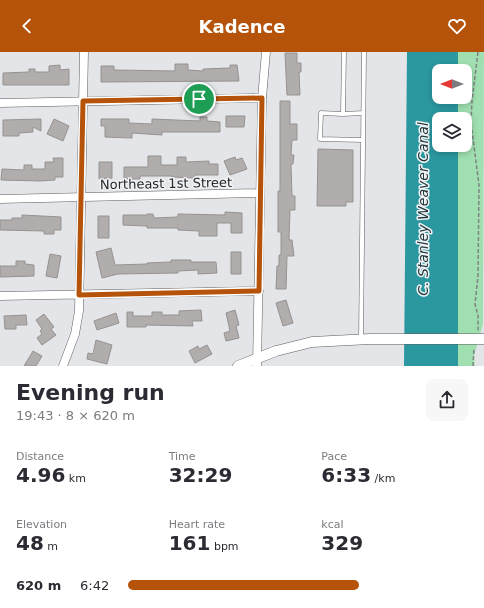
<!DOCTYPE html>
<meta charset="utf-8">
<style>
body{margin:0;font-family:"DejaVu Sans",sans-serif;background:#f7f7f7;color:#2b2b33;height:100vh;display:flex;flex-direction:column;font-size:15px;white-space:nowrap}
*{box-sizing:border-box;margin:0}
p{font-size:13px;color:#7c7c81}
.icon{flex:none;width:22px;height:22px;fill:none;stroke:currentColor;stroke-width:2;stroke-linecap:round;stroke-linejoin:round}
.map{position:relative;height:314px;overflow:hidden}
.details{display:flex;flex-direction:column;background:#fff;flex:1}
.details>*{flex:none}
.needle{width:26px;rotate:270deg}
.fabs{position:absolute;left:432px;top:12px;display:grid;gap:8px}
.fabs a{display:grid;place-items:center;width:40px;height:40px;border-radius:8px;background:#fff;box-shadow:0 2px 6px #0003;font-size:20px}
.pin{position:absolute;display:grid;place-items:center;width:34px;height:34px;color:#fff;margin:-17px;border:2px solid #fff;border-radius:50%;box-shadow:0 1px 4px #0007}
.round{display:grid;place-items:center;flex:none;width:42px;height:42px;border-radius:8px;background:#f7f7f7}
.headline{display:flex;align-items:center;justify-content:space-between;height:68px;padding:0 16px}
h1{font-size:22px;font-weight:700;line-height:30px}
.stats{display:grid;grid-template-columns:repeat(3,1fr);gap:6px;height:68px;padding:4px 16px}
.stats div{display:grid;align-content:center}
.stats b{font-size:20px;font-weight:700}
.stats small{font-size:11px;font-weight:400}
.stats p{font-size:11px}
ul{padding:0 16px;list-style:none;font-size:13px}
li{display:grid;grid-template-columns:64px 48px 1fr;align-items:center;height:30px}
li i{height:10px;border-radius:5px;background:#b45309}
header{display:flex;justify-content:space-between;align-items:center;height:52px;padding:0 16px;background:#b45309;color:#fff;font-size:18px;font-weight:700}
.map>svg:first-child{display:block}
.green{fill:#a0e0b0}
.water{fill:#2b98a0}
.building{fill:#b1adac;stroke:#969291}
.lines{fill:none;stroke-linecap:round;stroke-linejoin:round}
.service-casing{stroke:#5b5d5f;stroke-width:5}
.minor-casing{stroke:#5b5d5f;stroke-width:9}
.tertiary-casing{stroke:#5b5d5f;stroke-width:11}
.path{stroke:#818284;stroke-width:1.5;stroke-dasharray:4 2;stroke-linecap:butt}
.service{stroke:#fff;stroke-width:4}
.minor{stroke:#fff;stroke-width:8}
.tertiary{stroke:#fff;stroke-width:10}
.route-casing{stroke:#fff;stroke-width:8}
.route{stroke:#b45309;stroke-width:5}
.labels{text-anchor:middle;stroke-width:3;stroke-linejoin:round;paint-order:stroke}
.street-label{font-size:13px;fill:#272829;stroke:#f1f3f6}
.water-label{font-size:14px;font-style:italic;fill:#22393b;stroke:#f1f3f6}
</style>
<header><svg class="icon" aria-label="back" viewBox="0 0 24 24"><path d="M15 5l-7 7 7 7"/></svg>Kadence<svg class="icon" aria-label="heart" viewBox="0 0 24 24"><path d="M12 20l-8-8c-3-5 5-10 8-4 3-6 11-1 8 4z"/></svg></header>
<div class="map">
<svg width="484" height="314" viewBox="0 0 484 314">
<rect width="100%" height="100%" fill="#e3e5e8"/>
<path class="green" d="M458 0H484L483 272 474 304 475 314H458V93H465V67H458V45H465V19H458Z"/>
<path class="water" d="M407 0H458V19H439V45H458V67H439V93H458V314H404Z"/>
<path class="building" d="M285 1H297V11H301V20H299L300 43H287Z
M175 12H188V18L203 19V17L230 16V13H237L239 29 101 30V14H114V18L175 19Z
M60 13V18L69 17V33H3V21L29 20V17H35V20H49V14Z
M280 49H290V72H297V88H292L291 103H294L293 112H291L292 144H295V158H290L289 188H292L294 204H287L286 237H276L277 214H279V203H281V180H278V139H280Z
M226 64H245L244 75H226Z
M200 65H207V69L220 70V80H162V83L132 81V86L105 85V74H101V67H129V71L152 72V67L200 69Z
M41 67V79L33 75V80L19 81V84H3V68Z
M54 67 69 74 63 89 47 82Z
M318 97 353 98V150H346V154H317Z
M148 104H161V113H177V105H186V110L209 109V112H218V123H195V126L172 125V124H140V127H124V115H148Z
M235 105 236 108 242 106 247 117 230 123 224 109Z
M53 106H63V125H55V128L40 129 1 128 2 117 24 118V113H32V117H45V110H54Z
M99 110H112V126L99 127Z
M225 160 242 161V181H231V171H217V184H199V179L178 178V176H147V174L123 173V163H147V162H153L154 166 178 165V162L225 163Z
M22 163 61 165V178H54V182H44V179L0 178V168H12V166H22Z
M98 164H109V186H98Z
M111 196 115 213 147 212V211L171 210V208H191V210H216L217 221 198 222V218L178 219V221L118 222 102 226 96 200Z
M231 200H241V222H231Z
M50 202 61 204 57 226 46 224Z
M16 209H25V212L34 213V224L0 225V214H16Z
M286 248 293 271 283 274 276 251Z
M201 258 202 269H192L193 274 146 273V275H127V260H133V264H152V260H162V263H179V259Z
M235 258 239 273 236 274 239 286 226 289 224 281 230 279 226 261Z
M116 261 119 271 97 278 94 269Z
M44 262 54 275 51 277 56 283 42 293 37 286 42 282 40 279 42 277 36 268Z
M26 263 27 273H16V277H5L4 264Z
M96 288 112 293 107 312 87 307 88 301 93 302Z
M207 293 212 302 195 311 189 299 198 294 199 297Z
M33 299 42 304 36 314H24Z"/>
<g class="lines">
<defs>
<path id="service" d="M344 0 343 62 321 61 320 87 363 88
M343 62 363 61
M361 287 364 0"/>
<path id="minor" d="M0 51 262 46
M0 147 260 141
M0 244 259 239
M63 314 75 282 79 259 84 0
M257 314 262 46 266 0"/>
<path id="tertiary" d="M238 314 276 299 312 290 370 287H484"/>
</defs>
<use href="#service" class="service-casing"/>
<use href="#minor" class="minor-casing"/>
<use href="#tertiary" class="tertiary-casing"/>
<path class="path" d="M478 0 472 49 471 71 479 133 478 224 475 252 478 264V279
M473 314 474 296"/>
<use href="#service" class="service"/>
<use href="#minor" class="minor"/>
<use href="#tertiary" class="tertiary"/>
</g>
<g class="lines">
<defs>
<path id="route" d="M262 46 259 239 79 243 83 49Z"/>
</defs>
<use href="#route" class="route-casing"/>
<use href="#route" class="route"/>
</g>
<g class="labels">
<g class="street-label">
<text transform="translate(166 131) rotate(-1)" y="5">Northeast 1st Street</text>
</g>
<g class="water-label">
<text transform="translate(423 157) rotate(-90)" y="5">C. Stanley Weaver Canal</text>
</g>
</g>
</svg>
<div class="fabs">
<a><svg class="needle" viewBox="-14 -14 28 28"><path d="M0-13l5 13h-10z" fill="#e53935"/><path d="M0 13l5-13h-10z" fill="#7c7c81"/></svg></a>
<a><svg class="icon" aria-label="layers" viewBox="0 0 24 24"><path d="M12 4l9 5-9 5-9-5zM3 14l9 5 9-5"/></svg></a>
</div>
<div class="pin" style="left:199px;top:47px;background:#1e9e55"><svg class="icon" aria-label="arrive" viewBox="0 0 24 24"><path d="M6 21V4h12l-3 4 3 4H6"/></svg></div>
</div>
<section class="details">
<div class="headline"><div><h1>Evening run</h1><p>19:43 · 8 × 620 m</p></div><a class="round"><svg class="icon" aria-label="share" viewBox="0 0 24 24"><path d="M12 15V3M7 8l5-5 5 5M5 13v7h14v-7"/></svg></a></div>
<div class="stats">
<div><p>Distance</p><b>4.96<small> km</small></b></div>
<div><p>Time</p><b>32:29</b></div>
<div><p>Pace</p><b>6:33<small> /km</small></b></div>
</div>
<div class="stats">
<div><p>Elevation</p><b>48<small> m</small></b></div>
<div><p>Heart rate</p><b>161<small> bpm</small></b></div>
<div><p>kcal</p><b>329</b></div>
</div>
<ul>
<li><b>620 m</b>6:42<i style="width:68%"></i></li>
</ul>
</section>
